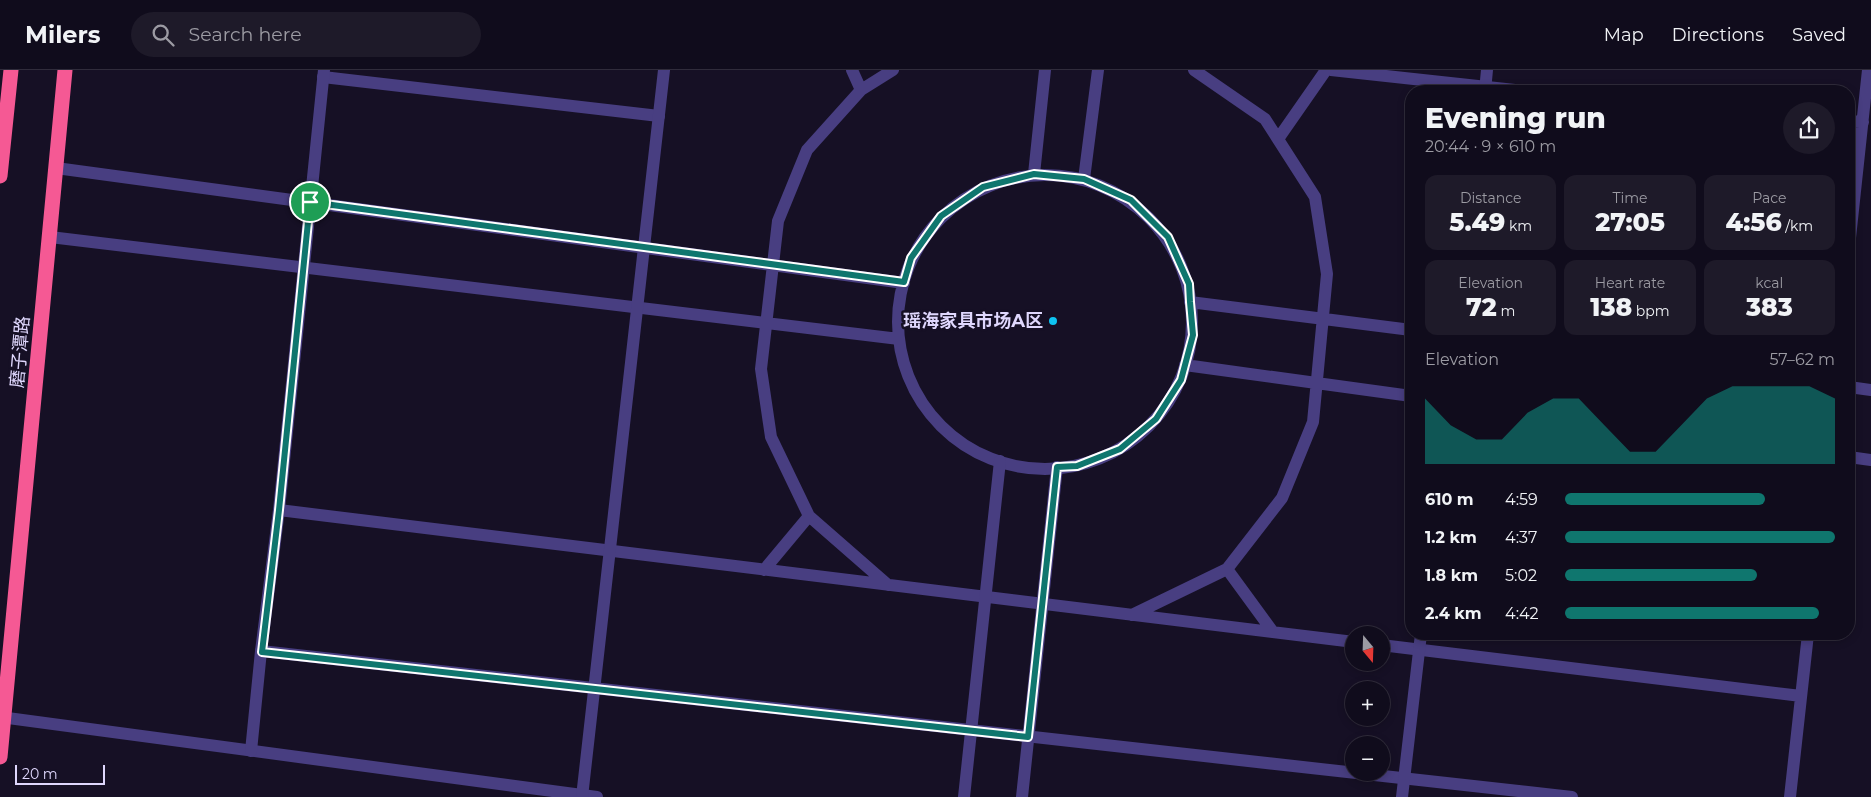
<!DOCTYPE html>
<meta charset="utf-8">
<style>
body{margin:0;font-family:Montserrat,"Noto Sans SC",sans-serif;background:#1e1a29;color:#f1f3f6;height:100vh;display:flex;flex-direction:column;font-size:19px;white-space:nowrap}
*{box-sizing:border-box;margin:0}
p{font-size:16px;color:#9c9ba3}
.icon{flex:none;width:28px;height:28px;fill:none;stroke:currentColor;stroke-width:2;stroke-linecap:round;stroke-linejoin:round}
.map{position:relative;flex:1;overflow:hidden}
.details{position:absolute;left:1405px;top:15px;width:450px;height:555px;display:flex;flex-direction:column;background:#100c1c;border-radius:20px;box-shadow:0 2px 8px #0003,0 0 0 1px #302c3b}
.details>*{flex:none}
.needle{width:32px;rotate:161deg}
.controls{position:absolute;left:1345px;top:556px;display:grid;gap:10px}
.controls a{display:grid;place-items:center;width:45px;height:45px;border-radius:50%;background:#100c1c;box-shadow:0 2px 8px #0003,0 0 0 1px #302c3b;font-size:25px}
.scale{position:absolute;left:15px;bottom:12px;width:90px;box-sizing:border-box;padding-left:5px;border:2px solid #dfd7fd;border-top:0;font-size:14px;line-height:18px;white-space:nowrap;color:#dfd7fd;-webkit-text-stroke:4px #161025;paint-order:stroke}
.pin{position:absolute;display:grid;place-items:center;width:42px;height:42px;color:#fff;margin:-21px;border:2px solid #fff;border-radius:50%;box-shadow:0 1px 5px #0007}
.round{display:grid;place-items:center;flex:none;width:52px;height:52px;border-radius:26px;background:#1e1a29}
.summary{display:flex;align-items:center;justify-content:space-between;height:85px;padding:0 20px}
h1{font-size:28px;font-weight:800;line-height:38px}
.stats{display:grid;grid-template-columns:repeat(3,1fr);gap:8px;height:85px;padding:5px 20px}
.stats div{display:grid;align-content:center;border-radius:12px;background:#1e1a29;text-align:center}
.stats b{font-size:25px;font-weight:800}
.stats small{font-size:14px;font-weight:400}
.stats p{font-size:14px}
.chart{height:140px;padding:10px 20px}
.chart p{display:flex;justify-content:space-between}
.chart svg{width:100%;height:90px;margin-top:5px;fill:#0f766e;opacity:.7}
ul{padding:0 20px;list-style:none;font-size:16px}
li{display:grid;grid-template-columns:80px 60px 1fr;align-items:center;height:38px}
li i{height:12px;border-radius:6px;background:#0f766e}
header{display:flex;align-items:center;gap:30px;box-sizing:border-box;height:70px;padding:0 25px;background:#100c1c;border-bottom:1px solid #302c3b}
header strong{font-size:24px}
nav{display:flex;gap:28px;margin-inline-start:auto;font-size:18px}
.search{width:350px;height:45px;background:#1e1a29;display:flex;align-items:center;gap:12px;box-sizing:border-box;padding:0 18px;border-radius:28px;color:#9c9ba3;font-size:19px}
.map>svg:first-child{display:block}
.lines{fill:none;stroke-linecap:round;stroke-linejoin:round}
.lane{stroke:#483e81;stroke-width:12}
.street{stroke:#483e81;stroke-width:12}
.highway{stroke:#f55994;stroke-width:15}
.route-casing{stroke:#fff;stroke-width:10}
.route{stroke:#0f766e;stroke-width:6}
.poi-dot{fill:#0ec3f1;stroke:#161025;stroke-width:2}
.labels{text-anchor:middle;stroke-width:5;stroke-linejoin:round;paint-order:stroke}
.poi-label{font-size:18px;font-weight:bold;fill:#dfd7fd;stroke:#161025;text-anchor:end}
.street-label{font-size:18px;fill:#dfd7fd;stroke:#161025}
</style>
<header>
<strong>Milers</strong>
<div class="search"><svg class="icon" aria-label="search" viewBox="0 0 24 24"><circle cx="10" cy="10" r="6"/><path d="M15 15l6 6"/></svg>Search here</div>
<nav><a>Map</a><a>Directions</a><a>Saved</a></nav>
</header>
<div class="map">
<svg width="1871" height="727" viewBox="0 0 1871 727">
<rect width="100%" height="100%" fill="#161025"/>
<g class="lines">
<path class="lane" d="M852 0 861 20
M1331 0 1524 21
M323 7 659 46
M1849 51 1863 52
M1278 69 1326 0
M56 98 904 213
M898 252a147 147 0 1 1 294 0a147 147 0 1 1-294 0Z
M50 167 899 269
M1849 177 1868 0
M1190 232 1411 260
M1185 295 1411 326
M1849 317 1871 320
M1849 387 1871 390
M279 440 1354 572
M1227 499 1273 562
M764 500 809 446
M888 515 809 446 771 367 761 299 778 151 807 80 861 20 893 0
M1132 545 1227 499 1282 428 1313 352 1327 204 1315 127 1265 49 1194 0
M1381 575 1801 626
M261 581 1572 727
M0 647 597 727
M1790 727 1808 564"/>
<path class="street" d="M1485 21 1487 0
M1034 104 1045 0
M1084 109 1098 0
M251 681 261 581 279 440 324 0
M582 727 664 0
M964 727 1000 391
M1022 727 1057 397
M1402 727 1421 564"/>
<path class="highway" d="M0 106 11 0
M0 687 65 0"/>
</g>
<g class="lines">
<defs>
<path id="route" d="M1034 104 1084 109 1131 130 1168 167 1189 214 1190 232 1193 265 1181 310 1156 349 1120 379 1077 396 1057 397 1028 667 262 582 279 440 310 132 904 212 911 188 941 146 983 117Z"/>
</defs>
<use href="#route" class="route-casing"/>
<use href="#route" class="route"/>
</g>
<circle class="poi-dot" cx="1053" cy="251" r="5"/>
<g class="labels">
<g class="poi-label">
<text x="1043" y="257">瑶海家具市场A区</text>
</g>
<g class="street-label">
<text transform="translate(20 282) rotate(-85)" y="6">磨子潭路</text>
</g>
</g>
</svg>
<div class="controls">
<a><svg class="needle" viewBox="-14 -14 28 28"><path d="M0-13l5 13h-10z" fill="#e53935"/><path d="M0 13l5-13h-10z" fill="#9c9ba3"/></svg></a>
<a>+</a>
<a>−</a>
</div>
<div class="scale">20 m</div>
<div class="pin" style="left:310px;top:132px;background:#1e9e55"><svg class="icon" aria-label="arrive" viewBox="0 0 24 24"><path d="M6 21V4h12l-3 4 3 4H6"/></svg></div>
<section class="details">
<div class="summary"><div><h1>Evening run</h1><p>20:44 · 9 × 610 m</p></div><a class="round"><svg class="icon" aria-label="share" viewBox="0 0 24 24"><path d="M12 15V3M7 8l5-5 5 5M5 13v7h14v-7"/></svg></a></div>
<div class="stats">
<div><p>Distance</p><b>5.49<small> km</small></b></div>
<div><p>Time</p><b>27:05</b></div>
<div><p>Pace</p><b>4:56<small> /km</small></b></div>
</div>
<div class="stats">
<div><p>Elevation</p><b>72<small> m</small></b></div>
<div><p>Heart rate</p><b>138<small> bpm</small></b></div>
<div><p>kcal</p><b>383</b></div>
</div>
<div class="chart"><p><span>Elevation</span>57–62 m</p>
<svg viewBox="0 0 160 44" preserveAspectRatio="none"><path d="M0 44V12L10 25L20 32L30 32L40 19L50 12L60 12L70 25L80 38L90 38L100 25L110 12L120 6L130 6L140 6L150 6L160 12V44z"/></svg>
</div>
<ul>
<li><b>610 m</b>4:59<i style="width:74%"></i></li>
<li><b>1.2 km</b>4:37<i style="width:100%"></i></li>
<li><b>1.8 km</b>5:02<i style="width:71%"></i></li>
<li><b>2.4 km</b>4:42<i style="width:94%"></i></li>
</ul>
</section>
</div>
